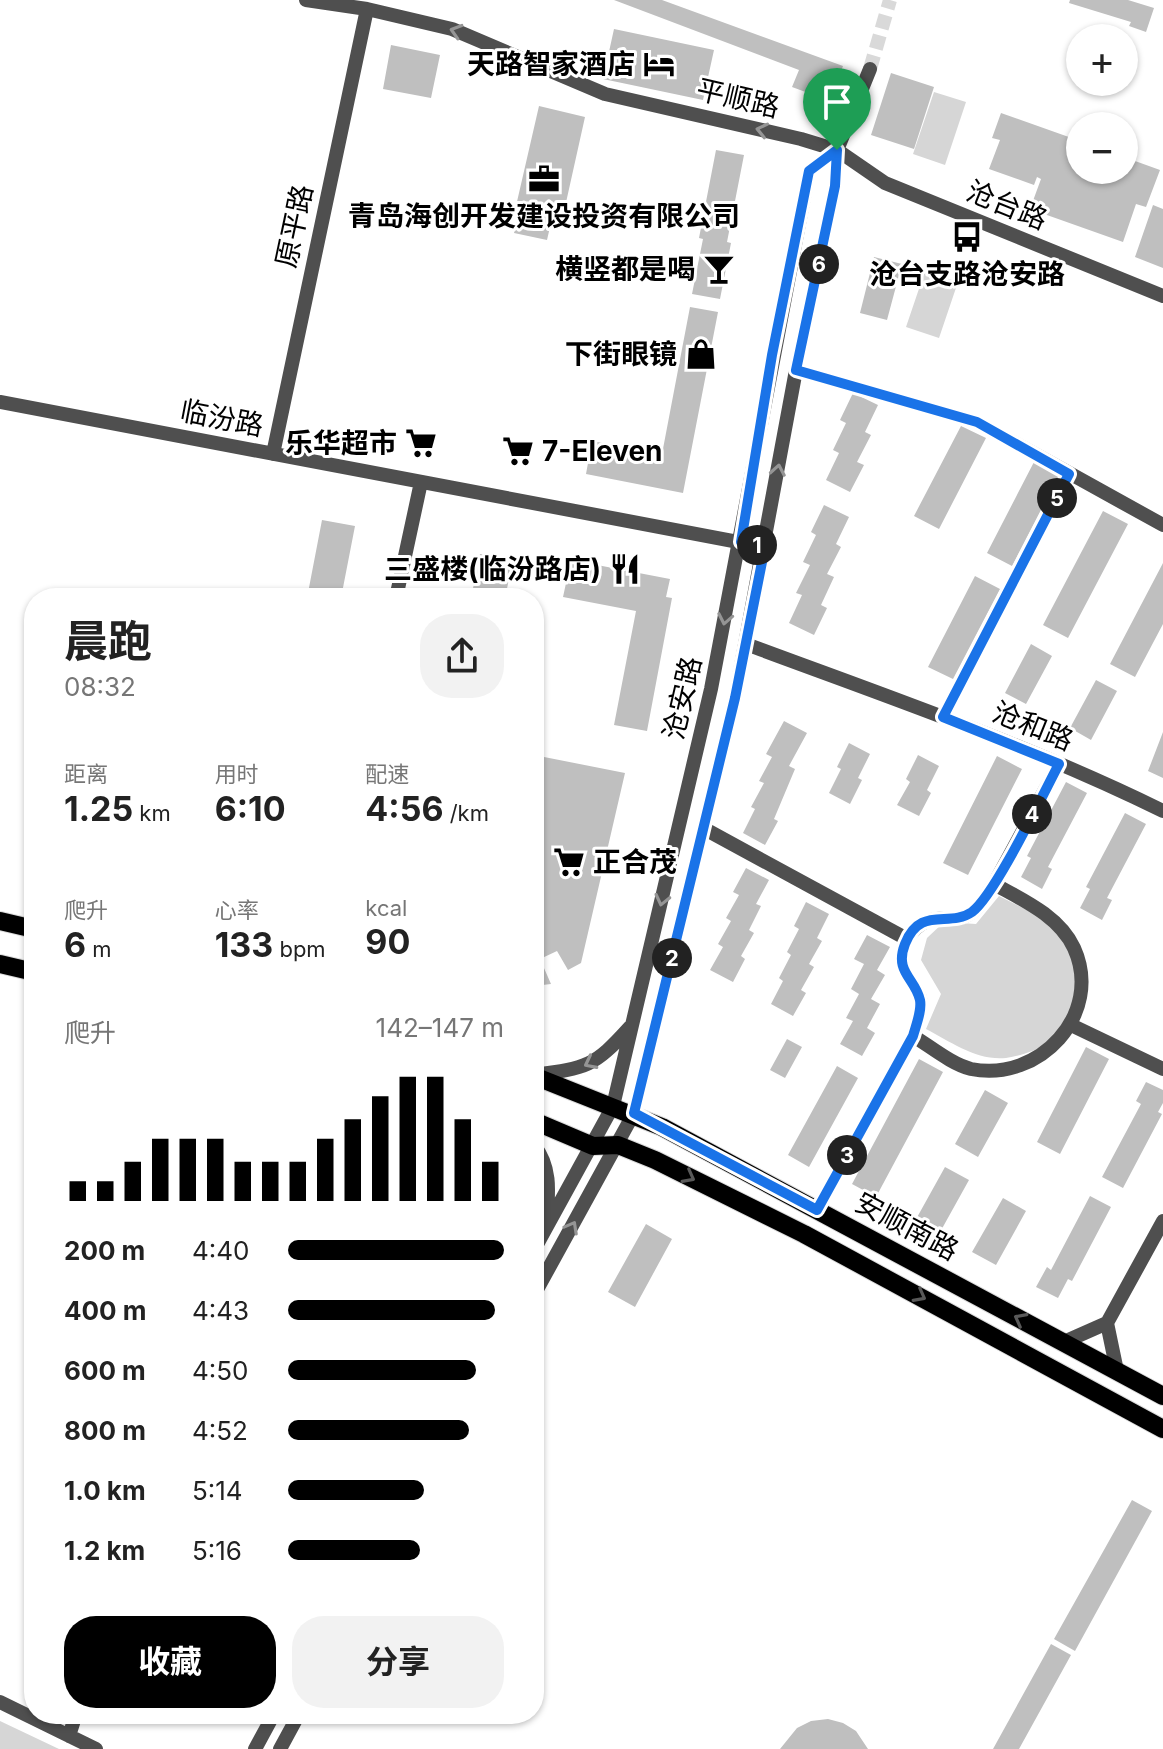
<!DOCTYPE html>
<html lang="zh">
<meta charset="utf-8">
<style>
body{margin:0;font-family:Inter,"Noto Sans SC",sans-serif;background:#f2f2f2;color:#222;height:100vh;display:flex;flex-direction:column;font-size:30px;white-space:nowrap}
*{box-sizing:border-box;margin:0}
p{font-size:26px;color:#767676}
.icon{flex:none;width:44px;height:44px;fill:none;stroke:currentColor;stroke-width:2;stroke-linecap:round;stroke-linejoin:round}
.map{position:relative;flex:1;overflow:hidden}
.details{position:absolute;left:24px;top:588px;width:520px;height:1136px;display:flex;flex-direction:column;background:#fff;border-radius:32px;box-shadow:0 2px 6px #0004}
.details>*{flex:none}
.tools{position:absolute;left:1066px;top:24px;display:grid;gap:16px}
.tools a{display:grid;place-items:center;width:72px;height:72px;border-radius:50%;background:#fff;box-shadow:0 2px 6px #0004;font-size:40px}
.pin{position:absolute;display:grid;place-items:center;width:68px;height:68px;color:#fff;margin:-82px -34px;border-radius:50% 50% 50% 0;rotate:-45deg;box-shadow:0 0 8px #0007}
.pin .icon{rotate:45deg}
.km{position:absolute;width:40px;height:40px;margin:-20px;border-radius:50%;background:#222;color:#fff;font-size:22px;line-height:40px;text-align:center}
.round{display:grid;place-items:center;flex:none;width:84px;height:84px;border-radius:32px;background:#f2f2f2}
.headline{display:flex;align-items:center;justify-content:space-between;height:136px;padding:0 40px}
h1{font-size:44px;font-weight:700;line-height:60px}
.metrics{display:grid;grid-template-columns:repeat(3,1fr);gap:12px;height:136px;padding:8px 40px}
.metrics div{display:grid;align-content:center}
.metrics b{font-size:34px;font-weight:700}
.metrics small{font-size:22px;font-weight:400}
.metrics p{font-size:22px}
.chart{height:224px;padding:16px 40px}
.chart p{display:flex;justify-content:space-between}
.chart svg{width:100%;height:144px;margin-top:8px;stroke:#000;stroke-width:6}
.primary-button{display:flex;gap:16px;margin-top:auto;padding:16px 40px}
.primary-button a{flex:1;height:92px;border-radius:32px;background:#000;color:#fff;font-size:32px;font-weight:700;line-height:92px;text-align:center}
.primary-button a+a{background:#f2f2f2;color:#222}
ul{padding:0 40px;list-style:none;font-size:26px}
li{display:grid;grid-template-columns:128px 96px 1fr;align-items:center;height:60px}
li i{height:20px;border-radius:10px;background:#000}
.map>svg:first-child{display:block}
.green{fill:#d6d6d6}
.building{fill:#bfbfbf}
.lines{fill:none;stroke-linecap:round;stroke-linejoin:round}
.minor-tunnel{stroke:#d9d9d9;stroke-width:14;stroke-dasharray:14 7;stroke-linecap:butt}
.major-casing{stroke:#dbdbdb;stroke-width:20}
.minor{stroke:#4f4f4f;stroke-width:14}
.major{stroke:#000;stroke-width:18}
.oneway{stroke:#959595}
.oneway2{stroke:#595959}
.route-casing{stroke:#fff;stroke-width:16}
.route{stroke:#1a73e8;stroke-width:10}
.labels{text-anchor:middle;stroke-width:6;stroke-linejoin:round;paint-order:stroke}
.poi-label{font-size:28px;font-weight:bold;fill:#000;stroke:#fff;text-anchor:end}
.street-label{font-size:28px;fill:#000;stroke:#fff}
</style>
<div class="map">
<svg width="1163" height="1749" viewBox="0 0 1163 1749">
<rect width="100%" height="100%" fill="#fff"/>
<path class="green" d="M934 92 966 102 945 165 913 154Z
M925 271 958 282 939 338 906 327Z
M999 896C1024 909 1053 920 1069 944 1088 970 1072 1027 1046 1044 1038 1050 1016 1057 1006 1058 977 1061 951 1042 926 1029L941 994 921 960 927 938 944 922 976 924Z
M0 1721 59 1749H0Z"/>
<path class="building" d="M614 0H662L843 66 830 101 792 87 799 70Z
M1070 0H1128L1154 8 1146 32 1129 26 1131 22 1069 3Z
M614 29 714 50 703 100 603 79Z
M391 45 440 55 431 98 383 89Z
M891 73 934 87 914 149 871 135Z
M539 106 585 117 563 216 553 214 547 240 514 233 520 206H516Z
M1001 113 1080 141V170H1124V157L1160 170 1146 207 1136 204 1123 242 1030 209 1041 179 1037 177 1034 185 989 169 1000 140 992 138Z
M716 150 744 155 727 242 731 243 720 299 692 294 703 239 699 238Z
M1153 205 1163 209V268L1135 257Z
M874 257 902 264 887 320 860 313Z
M690 307 718 312 683 493 586 474 592 441 662 454Z
M853 393 878 405 865 432 871 435 857 462 864 465 850 492 826 480 839 453 833 450 846 423 840 420Z
M961 426 986 438 939 529 914 516Z
M1034 462 1059 475 1012 566 987 553Z
M824 505 849 517 836 544 841 547 827 574 834 577 821 605 827 608 814 635 789 623 802 595 796 593 810 565 803 562 816 535 811 532Z
M1103 511 1128 524 1068 638 1043 625Z
M322 520 355 526 341 598H307Z
M480 554 513 560 505 598H471Z
M571 560 670 579 666 597 672 598 647 731 614 725 636 611 563 597Z
M1163 563V624L1135 677 1110 664Z
M975 576 1000 589 953 679 928 667Z
M1031 644 1052 656 1026 704 1005 693Z
M1096 680 1117 691 1091 740 1070 728Z
M784 721 807 733 789 766 795 769 774 819 778 821 765 845 743 833 755 809 751 807 764 783 759 781 772 757 766 754Z
M1163 732V778L1148 771Z
M849 743 870 754 858 778 862 780 850 804 829 793 841 769 837 767Z
M534 755 625 773 581 963 568 970 557 951 540 959 551 984 534 986Z
M918 755 939 766 927 790 931 793 919 816 897 805 910 782 906 779Z
M997 756 1022 769 968 875 943 863Z
M1066 782 1087 793 1048 867 1052 869 1042 889 1021 877 1031 858 1027 856Z
M1125 813 1146 824 1107 898 1112 900 1102 920 1080 908 1090 889 1086 887Z
M746 868 769 880 756 904 761 906 749 930 754 933 741 956 745 959 733 982 710 970 723 947 718 944 731 921 726 918 739 895 733 892Z
M806 902 829 914 817 938 822 941 809 964 814 967 801 990 806 993 793 1016 771 1004 783 981 779 978 791 955 787 952 799 929 794 926Z
M867 935 890 947 877 970 885 975 871 999 880 1004 867 1028 875 1033 862 1056 840 1044 853 1021 846 1018 859 994 851 989 864 964 854 959Z
M787 1039 802 1047 785 1078 770 1070Z
M1086 1047 1109 1059 1060 1154 1037 1142Z
M919 1059 943 1072 876 1197 852 1184Z
M837 1066 858 1078 809 1167 788 1155Z
M1146 1082 1163 1090V1103L1158 1112 1162 1114 1123 1188 1102 1177 1141 1104 1136 1101Z
M985 1090 1008 1103 978 1157 955 1144Z
M945 1167 969 1180 939 1234 915 1221Z
M1090 1196 1111 1207 1072 1281 1068 1279 1058 1298 1036 1287 1047 1267 1051 1270Z
M1003 1198 1026 1211 996 1265 972 1252Z
M646 1224 672 1239 635 1307 608 1292Z
M1132 1500 1152 1511 1075 1651 1054 1639Z
M1051 1644 1071 1655 1019 1749H993Z
M828 1719 843 1723 856 1731 868 1749H780L797 1728 811 1721Z"/>
<g class="lines">
<path class="minor-tunnel" d="M870 69 890 0"/>
<defs>
<path id="major" d="M0 921 34 929
M0 964 34 972
M534 1076 662 1127 1163 1396
M534 1121 593 1146 618 1145 655 1160 804 1234 1163 1429"/>
</defs>
<use href="#major" class="major-casing"/>
<path class="minor" d="M306 0 367 9 452 29 605 94 801 139 837 150 885 183 1163 296
M796 370 977 422 1163 525
M0 402 765 547
M273 454 367 9
M396 598 421 482
M746 644C886 696 1029 745 1163 811
M943 717 1069 474
M703 828 907 939C930 904 954 929 975 910 982 903 988 892 994 884 1023 900 1059 916 1074 948 1104 1014 1039 1083 971 1069 951 1064 930 1046 913 1036 916 1025 923 1009 920 998 911 973 893 972 907 939
M994 884 1059 764
M1071 1025 1163 1069
M534 1075C587 1068 594 1067 630 1027
M534 1145C553 1169 548 1196 546 1225
M817 1210 913 1036
M534 1250 613 1106 711 689 809 171 837 150
M534 1295 634 1113 735 698 796 370 835 186 837 150 870 69
M1107 1323 1117 1371
M1064 1342 1107 1323 1163 1221
M0 1702 96 1749
M69 1736 76 1714
M255 1749 274 1714
M280 1749 299 1714"/>
<use href="#major" class="major"/>
</g>
<defs><path id="oneway-chevron" d="M-2-3.5L2.5 0L-2 3.5" fill="none" stroke-width="1.6" stroke-linecap="round" stroke-linejoin="round" transform="scale(2)"/></defs>
<g class="oneway">
<use href="#oneway-chevron" transform="translate(456 31) rotate(-163)"/>
<use href="#oneway-chevron" transform="translate(762 130) rotate(-167)"/>
<use href="#oneway-chevron" transform="translate(778 470) rotate(-80)"/>
<use href="#oneway-chevron" transform="translate(725 619) rotate(101)"/>
<use href="#oneway-chevron" transform="translate(662 900) rotate(103)"/>
<use href="#oneway-chevron" transform="translate(590 1063) rotate(153)"/>
<use href="#oneway-chevron" transform="translate(572 1227) rotate(-61)"/>
</g>
<g class="oneway2">
<use href="#oneway-chevron" transform="translate(689 1177) rotate(28)"/>
<use href="#oneway-chevron" transform="translate(920 1296) rotate(28)"/>
<use href="#oneway-chevron" transform="translate(1020 1319) rotate(-152)"/>
</g>
<g class="lines">
<defs>
<path id="route" d="M837 150 835 186 796 370 977 422 1069 474 943 717 1059 764C1043 794 995 895 972 912 949 928 920 905 905 944 894 972 915 978 920 1000 922 1011 916 1025 913 1036L817 1210 634 1113 735 698 765 547 741 542 772 355 809 171Z"/>
</defs>
<use href="#route" class="route-casing"/>
<use href="#route" class="route"/>
</g>
<defs>
<symbol id="hotel-bare" viewBox="-9 -9 18 18"><path d="M-6-4.5h1.5V1H6V5H4.5V3h-9V5H-6ZM-4 0a1.8 1.8 0 1 1 3.6 0ZM.5 0V-2.5h3Q6-2.5 6 0Z" fill="#000" stroke="#fff" stroke-width="2.5" paint-order="stroke"/></symbol>
<symbol id="office-bare" viewBox="-9 -9 18 18"><path d="M-6-3h4V-5.5h4V-3h4V5H-6ZM-1-4.5V-3h2v-1.5ZM-6 0V1H6V0Z" fill="#000" stroke="#fff" stroke-width="2.5" paint-order="stroke"/></symbol>
<symbol id="bus-bare" viewBox="-9 -9 18 18"><path d="M-5-6H5V4H4V6H2V4H-2V6H-4V4H-5ZM-3.5-4V0h7V-4ZM-3.5 1.2v1.5H-2V1.2ZM2 1.2v1.5H3.5V1.2Z" fill="#000" stroke="#fff" stroke-width="2.5" paint-order="stroke"/></symbol>
<symbol id="bar-bare" viewBox="-9 -9 18 18"><path d="M-6-5H6L.8 .8V4.5H3.5V6h-7V4.5H-.8V.8Z" fill="#000" stroke="#fff" stroke-width="2.5" paint-order="stroke"/></symbol>
<symbol id="shop-bare" viewBox="-9 -9 18 18"><path d="M-5-2.5h2.3a2.7 3.5 0 0 1 5.4 0H5L5.5 6h-11ZM-1.5-2.5h3a1.5 2.3 0 0 0-3 0Z" fill="#000" stroke="#fff" stroke-width="2.5" paint-order="stroke"/></symbol>
<symbol id="supermarket-bare" viewBox="-9 -9 18 18"><path d="M-6-5.5h2.5l.6 2H6L4.5 2H-2.5L-4.4-4H-6ZM-1.5 3.2a1.3 1.3 0 1 0 .1 0ZM3 3.2a1.3 1.3 0 1 0 .1 0Z" fill="#000" stroke="#fff" stroke-width="2.5" paint-order="stroke"/></symbol>
<symbol id="restaurant-bare" viewBox="-9 -9 18 18"><path d="M-5-6h1v4h1v-4h1v4h1v-4h1v5L-1.5 .5V6h-2V.5L-5-1ZM5-6V6H3V1.5H1.5Q1.5-4 5-6Z" fill="#000" stroke="#fff" stroke-width="2.5" paint-order="stroke"/></symbol>
</defs>
<g fill-rule="evenodd">
<use href="#hotel-bare" x="637" y="42" width="44" height="44"/>
<use href="#office-bare" x="522" y="157" width="44" height="44"/>
<use href="#bus-bare" x="945" y="215" width="44" height="44"/>
<use href="#bar-bare" x="697" y="247" width="44" height="44"/>
<use href="#shop-bare" x="679" y="332" width="44" height="44"/>
<use href="#supermarket-bare" x="399" y="421" width="44" height="44"/>
<use href="#supermarket-bare" x="496" y="429" width="44" height="44"/>
<use href="#restaurant-bare" x="603" y="547" width="44" height="44"/>
<use href="#supermarket-bare" x="547" y="840" width="44" height="44"/>
</g>
<g class="labels">
<g class="poi-label">
<text x="635" y="74">天路智家酒店</text>
<text x="544" y="226" text-anchor="middle">青岛海创开发建设投资有限公司</text>
<text x="695" y="279">横竖都是喝</text>
<text x="967" y="284" text-anchor="middle">沧台支路沧安路</text>
<text x="677" y="364">下街眼镜</text>
<text x="397" y="453">乐华超市</text>
<text x="542" y="461" text-anchor="start">7-Eleven</text>
<text x="601" y="579">三盛楼(临汾路店)</text>
<text x="593" y="872" text-anchor="start">正合茂</text>
</g>
<g class="street-label">
<text transform="translate(738 98) rotate(13)" y="10">平顺路</text>
<text transform="translate(1007 205) rotate(22)" y="10">沧台路</text>
<text transform="translate(294 226) rotate(-78)" y="10">原平路</text>
<text transform="translate(222 418) rotate(11)" y="10">临汾路</text>
<text transform="translate(682 698) rotate(-77)" y="10">沧安路</text>
<text transform="translate(1033 726) rotate(22)" y="10">沧和路</text>
<text transform="translate(907 1226) rotate(28)" y="10">安顺南路</text>
</g>
</g>
</svg>
<div class="tools">
<a>+</a>
<a>−</a>
</div>
<div class="pin" style="left:837px;top:150px;background:#1e9e55"><svg class="icon" aria-label="arrive" viewBox="0 0 24 24"><path d="M6 21V4h12l-3 4 3 4H6"/></svg></div>
<b class="km" style="left:757px;top:545px">1</b>
<b class="km" style="left:672px;top:958px">2</b>
<b class="km" style="left:847px;top:1155px">3</b>
<b class="km" style="left:1032px;top:814px">4</b>
<b class="km" style="left:1057px;top:498px">5</b>
<b class="km" style="left:819px;top:264px">6</b>
<section class="details">
<div class="headline"><div><h1>晨跑</h1><p>08:32</p></div><a class="round"><svg class="icon" aria-label="share" viewBox="0 0 24 24"><path d="M12 15V3M7 8l5-5 5 5M5 13v7h14v-7"/></svg></a></div>
<div class="metrics">
<div><p>距离</p><b>1.25<small> km</small></b></div>
<div><p>用时</p><b>6:10</b></div>
<div><p>配速</p><b>4:56<small> /km</small></b></div>
</div>
<div class="metrics">
<div><p>爬升</p><b>6<small> m</small></b></div>
<div><p>心率</p><b>133<small> bpm</small></b></div>
<div><p>kcal</p><b>90</b></div>
</div>
<div class="chart"><p><span>爬升</span>142–147 m</p>
<svg viewBox="0 0 160 44" preserveAspectRatio="none"><path d="M5 44V38M15 44V38M25 44V32M35 44V25M45 44V25M55 44V25M65 44V32M75 44V32M85 44V32M95 44V25M105 44V19M115 44V12M125 44V6M135 44V6M145 44V19M155 44V32"/></svg>
</div>
<ul>
<li><b>200 m</b>4:40<i style="width:100%"></i></li>
<li><b>400 m</b>4:43<i style="width:96%"></i></li>
<li><b>600 m</b>4:50<i style="width:87%"></i></li>
<li><b>800 m</b>4:52<i style="width:84%"></i></li>
<li><b>1.0 km</b>5:14<i style="width:63%"></i></li>
<li><b>1.2 km</b>5:16<i style="width:61%"></i></li>
</ul>
<div class="primary-button"><a>收藏</a><a>分享</a></div>
</section>
</div>
